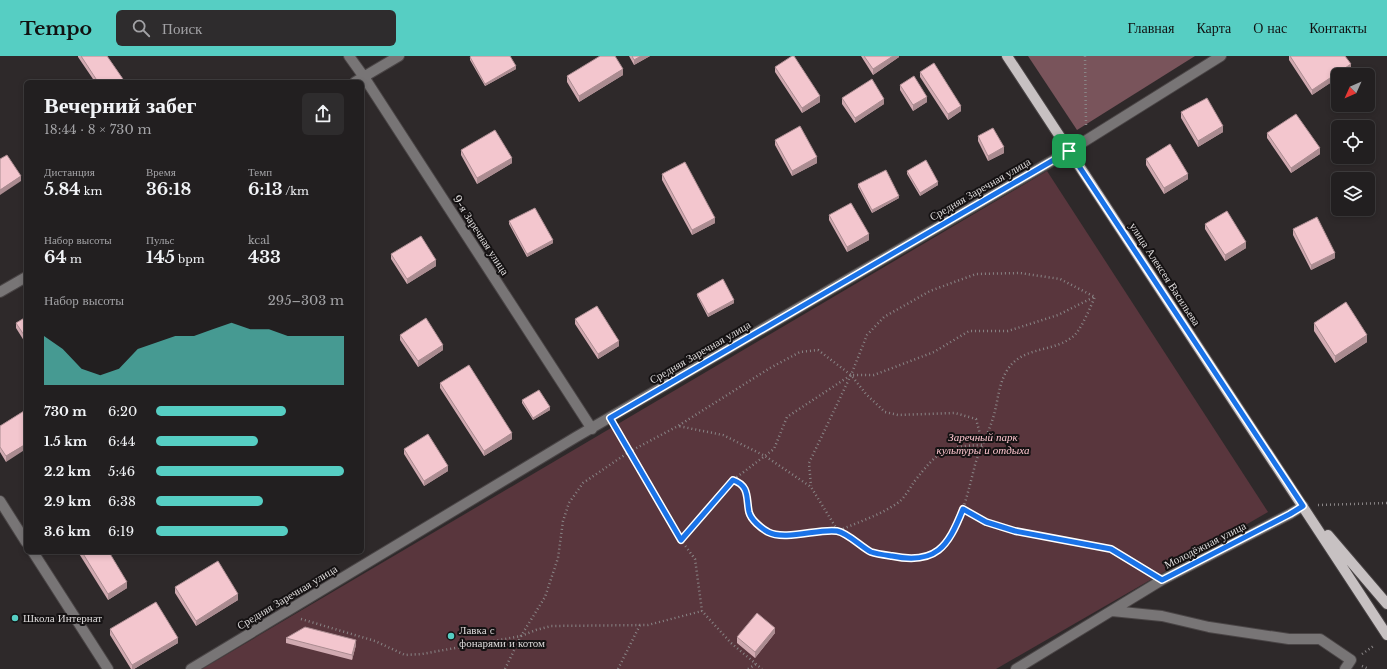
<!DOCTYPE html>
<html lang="ru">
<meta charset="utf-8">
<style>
body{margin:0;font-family:"Libre Baskerville",serif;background:#2e2c2d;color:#f1f3f6;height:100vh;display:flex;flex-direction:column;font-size:15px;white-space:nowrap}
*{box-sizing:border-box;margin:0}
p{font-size:13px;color:#a2a2a5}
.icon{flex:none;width:22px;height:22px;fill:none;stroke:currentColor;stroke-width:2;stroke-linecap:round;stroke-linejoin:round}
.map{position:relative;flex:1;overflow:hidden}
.drawer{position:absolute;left:24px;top:24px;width:340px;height:474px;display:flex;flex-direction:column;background:#221f20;border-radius:6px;box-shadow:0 2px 6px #0003,0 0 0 1px #3f3d3e}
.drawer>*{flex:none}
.needle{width:26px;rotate:225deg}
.controls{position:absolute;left:1331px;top:12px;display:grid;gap:8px}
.controls a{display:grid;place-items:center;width:44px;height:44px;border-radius:6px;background:#221f20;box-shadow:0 2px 6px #0003,0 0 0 1px #3f3d3e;font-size:20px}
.pin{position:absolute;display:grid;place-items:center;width:34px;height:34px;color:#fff;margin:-17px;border-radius:8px;box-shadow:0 2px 6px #0006}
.round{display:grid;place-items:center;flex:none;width:42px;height:42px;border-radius:6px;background:#2e2c2d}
.overview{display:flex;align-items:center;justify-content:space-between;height:68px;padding:0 20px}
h1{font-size:22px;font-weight:700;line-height:30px}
.metrics{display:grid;grid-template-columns:repeat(3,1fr);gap:6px;height:68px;padding:4px 20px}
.metrics div{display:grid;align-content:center}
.metrics b{font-size:17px;font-weight:700}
.metrics small{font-size:11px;font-weight:400}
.metrics p{font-size:11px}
.chart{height:112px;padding:8px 20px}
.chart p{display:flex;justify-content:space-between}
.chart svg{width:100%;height:72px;margin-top:4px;fill:#56cec3;opacity:.7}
ul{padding:0 20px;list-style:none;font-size:13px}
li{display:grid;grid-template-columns:64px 48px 1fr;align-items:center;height:30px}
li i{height:10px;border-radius:5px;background:#56cec3}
header{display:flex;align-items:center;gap:24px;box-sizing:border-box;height:56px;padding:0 20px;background:#56cec3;color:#111}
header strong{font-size:19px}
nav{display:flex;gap:22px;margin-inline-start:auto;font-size:14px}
.search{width:280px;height:36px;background:#2e2c2d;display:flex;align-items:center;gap:10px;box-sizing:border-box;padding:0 14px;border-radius:6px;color:#a2a2a5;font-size:15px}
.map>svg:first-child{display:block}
.green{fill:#59363d}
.forest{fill:#79545b}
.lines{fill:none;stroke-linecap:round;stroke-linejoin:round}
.minor-casing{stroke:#4a4546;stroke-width:12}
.major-casing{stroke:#4a4546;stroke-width:12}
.path{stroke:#898586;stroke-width:2.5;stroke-dasharray:1 3;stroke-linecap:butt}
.minor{stroke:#787576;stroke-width:10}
.major{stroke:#c7c1c2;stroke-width:10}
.wall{fill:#d1aab1}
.shaded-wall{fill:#aa8b90}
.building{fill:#f3c6ce;stroke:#aa8b90}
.route-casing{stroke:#fff;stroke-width:8}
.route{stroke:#1a73e8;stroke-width:5}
.poi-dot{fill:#56cec3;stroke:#151213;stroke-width:1.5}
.labels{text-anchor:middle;stroke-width:4;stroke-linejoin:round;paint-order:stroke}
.street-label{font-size:11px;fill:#dedbdb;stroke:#151213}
.park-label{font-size:11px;font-style:italic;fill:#fec6cf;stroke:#151213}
.poi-label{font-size:11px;fill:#dedbdb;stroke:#151213;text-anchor:start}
</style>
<header>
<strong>Tempo</strong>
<div class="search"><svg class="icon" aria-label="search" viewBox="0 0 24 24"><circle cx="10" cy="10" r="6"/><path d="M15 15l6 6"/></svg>Поиск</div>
<nav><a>Главная</a><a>Карта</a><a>О нас</a><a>Контакты</a></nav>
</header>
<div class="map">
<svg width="1387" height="613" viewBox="0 0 1387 613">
<rect width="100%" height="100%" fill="#2e292a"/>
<path class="green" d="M1047 115 1268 456 996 613H202Z"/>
<path class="forest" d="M1028 0H1195L1077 74Z"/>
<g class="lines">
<defs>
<path id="minor" d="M349 0 364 21 592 373
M355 26 399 0
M0 236 26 221
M0 445 26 486
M33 496 108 613
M1112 555 1162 560 1209 571 1289 583H1320L1351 604 1345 613
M191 613 576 381 1069 95 1221 0
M1016 613 1162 524 1290 458 1303 450"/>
<path id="major" d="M1007 0 1387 579
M1328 479 1387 548"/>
</defs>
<use href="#minor" class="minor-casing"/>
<use href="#major" class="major-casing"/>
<path class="path" d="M1085 0 1086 69
M616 373 681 484 695 503 702 555 731 587 762 613
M733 424C759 433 739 467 769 477 786 482 807 478 824 476 828 476 835 474 839 475 849 478 859 489 869 494 878 500 897 502 907 503 954 507 965 447 974 413 978 395 988 379 993 362 998 346 998 331 1006 316 1021 290 1050 297 1071 282 1081 276 1090 251 1095 241L1060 223 1020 217 976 218 930 235 884 261 867 279 851 319 809 407 811 430
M1318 449 1387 447
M963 453 986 466 1015 475 1111 493 1149 517
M681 484 733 424 774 393 787 361 851 319H874L934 296 969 275H1008L1058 259 1094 241
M301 563 375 585 405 599 422 598 521 580 536 574 551 570 648 569 702 555
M1362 598 1375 589
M1362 610 1369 613
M505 613 521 580 545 541 558 502 563 465 569 447 583 427 629 396 678 370 770 312 800 296 818 294 851 319 866 338 885 356 898 359 955 357 976 363 983 389C944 390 938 395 914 426 910 432 905 441 899 446 881 459 858 466 838 475L811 431 765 400 723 379 678 370
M618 613 640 569
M748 613 756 608"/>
<use href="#minor" class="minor"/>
<use href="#major" class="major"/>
</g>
<path class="wall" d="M78 0H107L125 26H95L78 1Z
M629 0H650L634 9Z
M861 0H899V1L873 19Z
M1289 0H1345L1351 13 1312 39 1289 4Z
M470 1 516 13 485 30 470 4Z
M775 11 820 46 802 57 775 16Z
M920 16 961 55 948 64 920 21Z
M623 19 579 46 567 26V20Z
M900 29 927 46 913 55 900 34Z
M842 42 884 48 855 67 842 48Z
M1181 56 1223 76 1198 91 1181 62Z
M1267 77 1320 98 1291 117 1267 82Z
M978 80 1004 97 988 105 978 85Z
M775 84 817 107 792 120 775 89Z
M461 94 512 107 477 128 461 99Z
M1146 103 1188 123 1164 138 1146 109Z
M907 115 938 129 920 140 907 118Z
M662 118 715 167 692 179 662 124Z
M858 128 899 142 872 157 858 131Z
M829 159 869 184 847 196 829 164Z
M509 165 553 187 527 201 509 168Z
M1205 168 1246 192 1225 205 1205 173Z
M1293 173 1335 202 1311 214 1293 179Z
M391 198 436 210 407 228 391 203Z
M697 238 734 247 708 261 697 240Z
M26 261V288L16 272V267Z
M575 263 619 290 598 303 575 268Z
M1314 267 1367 286 1335 307 1314 275Z
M400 279 443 294 418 311 400 284Z
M440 327 512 383 484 400 440 332Z
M522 344 550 354 533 364 522 347Z
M24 355 6 406 0 396V370Z
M404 393 448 415 424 430 404 398Z
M78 496H109L127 532 108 544Z
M175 531 238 544 196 570 175 537Z
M110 573 178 587 134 613H131L110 579Z
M775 577 755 602 737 587V581Z
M286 582 356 589 352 604 286 587Z"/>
<path class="shaded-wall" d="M641 0H650L634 9V4Z
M893 0H899V1L873 19V13Z
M1351 8V13L1342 19H1338V22L1312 39V34Z
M516 10V13L485 30V28Z
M623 13V19L579 46V40Z
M820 40V46L802 57V52Z
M927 41V46L913 55V49Z
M884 43V48L855 67V62Z
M961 50V55L948 64V58Z
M1223 70V76L1198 91V85Z
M1004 91V97L988 105V100Z
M1320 92V98L1291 117V112Z
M817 101V107L792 120V115Z
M512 102V107L477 128V122Z
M1188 118V123L1164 138V132Z
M21 120V125L0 139V134Z
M938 126V129L920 140V137Z
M899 140V142L872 157V154Z
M715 162V167L692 179V174Z
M869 178V184L847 196V191Z
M553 184V187L527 201V198Z
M1246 186V192L1225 205V199Z
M1335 197V202L1311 214V209Z
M436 204V210L407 228V223Z
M734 244V247L708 261V258Z
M1367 279V286L1335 307V300Z
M619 285V290L598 303V298Z
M443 289V294L418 311V305Z
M550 351V354L533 364V362Z
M512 377V383L484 400V395Z
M26 388V393L6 406V400Z
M448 410V415L424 430V425Z
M127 526V532L108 544V538Z
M238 538V544L196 570V565Z
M775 572V577L755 602V596Z
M178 582V587L134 613H132V609Z
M356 584V589L352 604V599Z"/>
<path class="building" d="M81 0H107L125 26H98Z
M471 0H510L516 10 485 28 470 1Z
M600 0H615L623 13 579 40 567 20Z
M632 0H641L634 4Z
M792 0H794L820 40 802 52 775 11Z
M864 0H893L873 13Z
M1290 0H1345L1351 8 1312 34Z
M934 7 961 50 948 58 920 16Z
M914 20 927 41 913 49 900 29Z
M872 23 884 43 855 62 842 42Z
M1207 42 1223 70 1198 85 1181 56Z
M1296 58 1320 92 1291 112 1267 77Z
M800 70 817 101 792 115 775 84Z
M993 72 1004 91 988 100 978 80Z
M495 74 512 102 477 122 461 94Z
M1170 88 1188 118 1164 132 1146 103Z
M7 99 21 120 0 134V103Z
M926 104 938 126 920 137 907 115Z
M685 106 715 162 692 174 662 118Z
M886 114 899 140 872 154 858 128Z
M851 147 869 178 847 191 829 159Z
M535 152 553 184 527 198 509 165Z
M1227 155 1246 186 1225 199 1205 168Z
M1317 161 1335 197 1311 209 1293 173Z
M421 180 436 204 407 223 391 198Z
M723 223 734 244 708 258 697 238Z
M1346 246 1367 279 1335 300 1314 267Z
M597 250 619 285 598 298 575 263Z
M26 261V282L16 267Z
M426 262 443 289 418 305 400 279Z
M469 309 512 377 484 395 440 327Z
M539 334 550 351 533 362 522 344Z
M24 355 26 358V388L6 400 0 391V370Z
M428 378 448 410 424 425 404 393Z
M82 496H109L127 526 108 538Z
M218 505 238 538 196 565 175 531Z
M156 546 178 582 132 609 110 573Z
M757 557 775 572 755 596 737 581Z
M305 571 356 584 352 599 286 582Z"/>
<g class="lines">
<defs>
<path id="route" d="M1069 95 1303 450 1290 458 1162 524 1111 493 1015 475 986 466 963 453C948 491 936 509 892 500 885 499 877 498 871 496 861 491 848 477 837 475 820 472 785 485 768 476 761 472 751 464 749 456 746 442 750 430 733 424L681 484 610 362Z"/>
</defs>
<use href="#route" class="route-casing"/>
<use href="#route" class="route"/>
</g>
<g class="poi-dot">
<circle cx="15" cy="562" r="4"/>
<circle cx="451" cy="580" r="4"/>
</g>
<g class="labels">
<g class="street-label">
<text transform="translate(980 133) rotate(-30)" y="4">Средняя Заречная улица</text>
<text transform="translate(481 179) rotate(57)" y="4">9-я Заречная улица</text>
<text transform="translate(1165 218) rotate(57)" y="4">улица Алексея Васильева</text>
<text transform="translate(700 296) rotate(-30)" y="4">Средняя Заречная улица</text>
<text transform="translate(1205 489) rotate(-27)" y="4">Молодёжная улица</text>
<text transform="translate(287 541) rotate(-31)" y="4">Средняя Заречная улица</text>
</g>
<g class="park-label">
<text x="983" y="385">Заречный парк<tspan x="983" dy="13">культуры и отдыха</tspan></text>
</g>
<g class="poi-label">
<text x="23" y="566">Школа Интернат</text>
<text x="459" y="578">Лавка с<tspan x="459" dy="13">фонарями и котом</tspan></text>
</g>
</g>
</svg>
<div class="controls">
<a><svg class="needle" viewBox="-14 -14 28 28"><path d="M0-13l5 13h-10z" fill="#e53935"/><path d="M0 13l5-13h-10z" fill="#a2a2a5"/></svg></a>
<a><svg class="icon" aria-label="locate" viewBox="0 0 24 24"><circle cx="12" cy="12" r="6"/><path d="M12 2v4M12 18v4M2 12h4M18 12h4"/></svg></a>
<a><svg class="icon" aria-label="layers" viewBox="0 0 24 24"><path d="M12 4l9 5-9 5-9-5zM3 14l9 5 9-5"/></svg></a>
</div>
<div class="pin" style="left:1069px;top:95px;background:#1e9e55"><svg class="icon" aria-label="arrive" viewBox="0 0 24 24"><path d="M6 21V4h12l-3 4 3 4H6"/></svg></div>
<section class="drawer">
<div class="overview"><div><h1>Вечерний забег</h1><p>18:44 · 8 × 730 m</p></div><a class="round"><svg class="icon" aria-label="share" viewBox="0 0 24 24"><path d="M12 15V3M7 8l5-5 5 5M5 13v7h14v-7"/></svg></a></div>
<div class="metrics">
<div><p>Дистанция</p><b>5.84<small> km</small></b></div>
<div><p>Время</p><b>36:18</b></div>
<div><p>Темп</p><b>6:13<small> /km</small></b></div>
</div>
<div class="metrics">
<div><p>Набор высоты</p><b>64<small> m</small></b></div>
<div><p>Пульс</p><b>145<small> bpm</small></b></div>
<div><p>kcal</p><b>433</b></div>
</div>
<div class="chart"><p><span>Набор высоты</span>295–303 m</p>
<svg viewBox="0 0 160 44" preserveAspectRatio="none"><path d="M0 44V14L10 22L20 34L30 38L40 34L50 22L60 18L70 14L80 14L90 10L100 6L110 10L120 10L130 14L140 14L150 14L160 14V44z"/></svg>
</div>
<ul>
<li><b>730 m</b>6:20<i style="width:69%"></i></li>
<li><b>1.5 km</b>6:44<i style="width:54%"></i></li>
<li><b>2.2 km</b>5:46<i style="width:100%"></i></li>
<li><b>2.9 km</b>6:38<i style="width:57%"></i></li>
<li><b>3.6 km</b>6:19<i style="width:70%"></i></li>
</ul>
</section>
</div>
